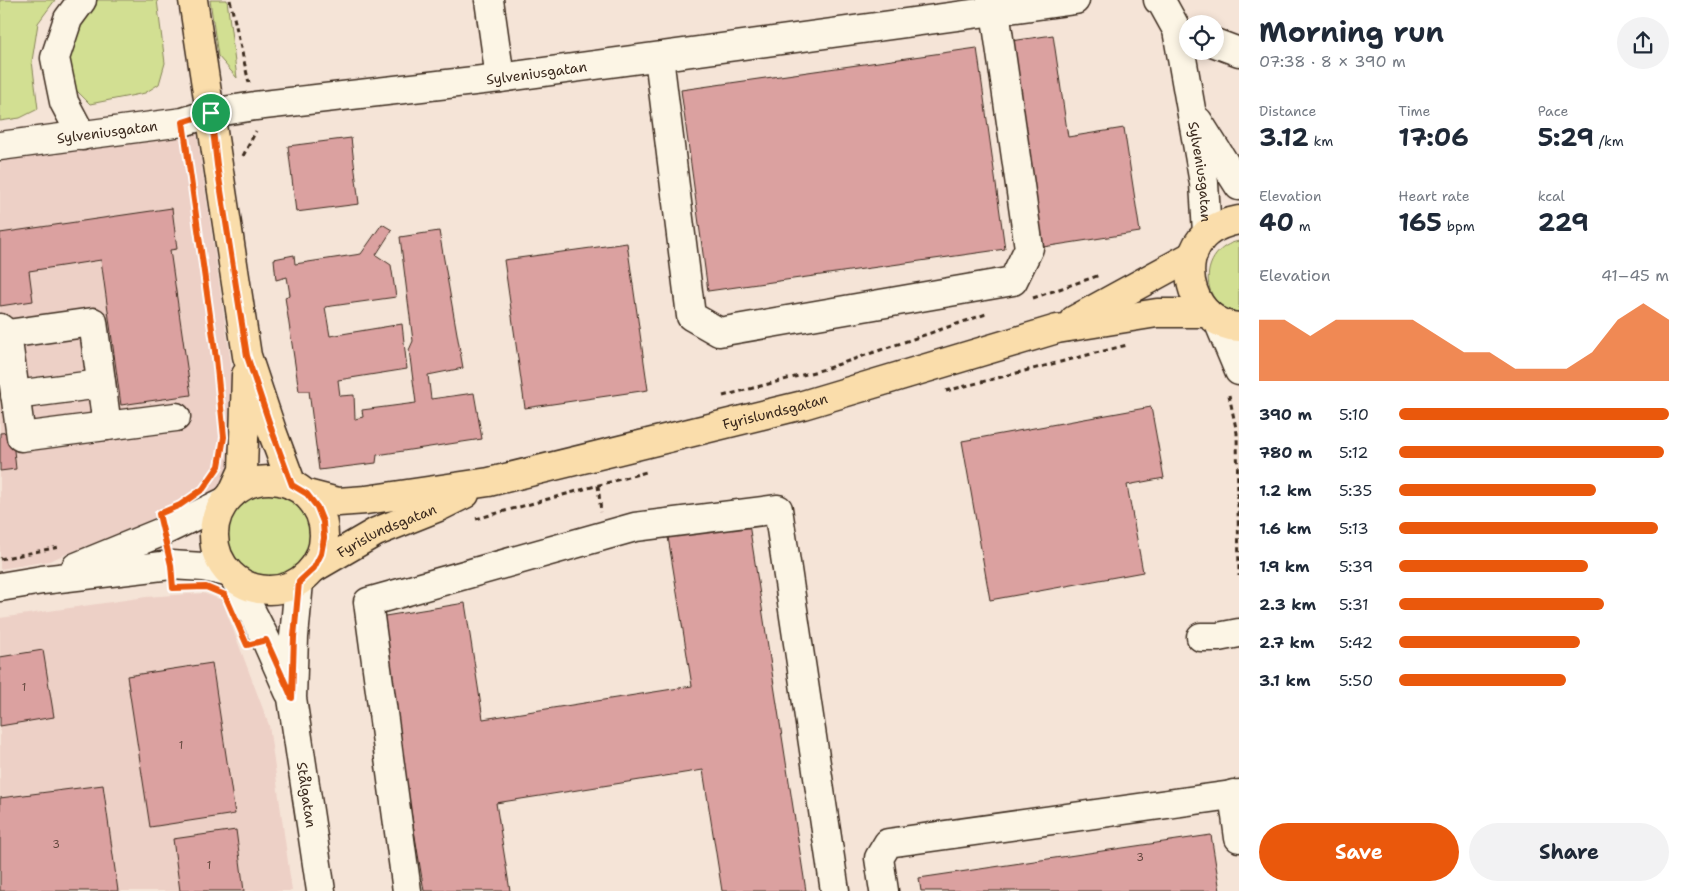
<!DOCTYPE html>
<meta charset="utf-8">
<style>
body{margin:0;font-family:"Shantell Sans",sans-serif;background:#f2f2f3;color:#1f2937;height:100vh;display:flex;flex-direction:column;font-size:19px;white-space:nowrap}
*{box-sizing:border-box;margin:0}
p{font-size:16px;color:#747a83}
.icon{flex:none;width:28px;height:28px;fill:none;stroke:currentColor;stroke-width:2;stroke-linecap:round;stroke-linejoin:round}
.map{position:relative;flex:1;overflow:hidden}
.side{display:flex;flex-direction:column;background:#fff;width:450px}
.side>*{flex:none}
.fabs{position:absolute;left:1179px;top:15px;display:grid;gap:10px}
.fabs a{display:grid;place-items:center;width:45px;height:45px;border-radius:50%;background:#fff;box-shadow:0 2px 8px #0003;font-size:25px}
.pin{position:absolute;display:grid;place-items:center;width:42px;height:42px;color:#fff;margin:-21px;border:2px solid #fff;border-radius:50%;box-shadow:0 1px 5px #0007}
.round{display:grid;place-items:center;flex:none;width:52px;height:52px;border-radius:26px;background:#f2f2f3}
.head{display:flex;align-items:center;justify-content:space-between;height:85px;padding:0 20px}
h1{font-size:28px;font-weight:700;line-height:38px}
.figures{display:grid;grid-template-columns:repeat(3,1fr);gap:8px;height:85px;padding:5px 20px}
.figures div{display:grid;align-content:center}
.figures b{font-size:25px;font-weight:700}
.figures small{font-size:14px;font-weight:400}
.figures p{font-size:14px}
.chart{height:140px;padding:10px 20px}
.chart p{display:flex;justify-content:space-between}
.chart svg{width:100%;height:90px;margin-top:5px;fill:#ea580c;opacity:.7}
.action{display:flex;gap:10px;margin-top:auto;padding:10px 20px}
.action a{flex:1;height:58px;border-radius:30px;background:#ea580c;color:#fff;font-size:20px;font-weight:700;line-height:58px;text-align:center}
.action a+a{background:#f2f2f3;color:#1f2937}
ul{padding:0 20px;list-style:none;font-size:16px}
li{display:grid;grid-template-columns:80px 60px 1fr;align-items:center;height:38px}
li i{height:12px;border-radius:6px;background:#ea580c}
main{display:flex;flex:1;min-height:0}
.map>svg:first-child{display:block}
.built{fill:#edd0c6}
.green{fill:#d2df92;stroke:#868458}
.building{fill:#dba1a0;stroke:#3b2a1e}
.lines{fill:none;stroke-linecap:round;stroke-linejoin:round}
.minor-casing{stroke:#3b2a1e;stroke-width:31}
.major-casing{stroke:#3b2a1e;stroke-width:31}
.path{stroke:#3b2a1e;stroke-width:3;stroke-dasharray:5 4;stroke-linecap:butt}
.minor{stroke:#fcf5e5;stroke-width:28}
.major{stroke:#faddab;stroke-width:28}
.route-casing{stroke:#fff;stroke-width:10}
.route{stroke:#ea580c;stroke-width:6}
.labels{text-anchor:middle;stroke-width:4.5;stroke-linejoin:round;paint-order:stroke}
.number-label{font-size:11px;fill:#63483e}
.street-label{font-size:14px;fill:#3b2a1e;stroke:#fcf5e5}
</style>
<main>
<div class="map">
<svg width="1239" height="891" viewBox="0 0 1239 891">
<rect width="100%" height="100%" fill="#f5e4d7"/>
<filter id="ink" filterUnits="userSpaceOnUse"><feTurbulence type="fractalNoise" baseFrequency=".02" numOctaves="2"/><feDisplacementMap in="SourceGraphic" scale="10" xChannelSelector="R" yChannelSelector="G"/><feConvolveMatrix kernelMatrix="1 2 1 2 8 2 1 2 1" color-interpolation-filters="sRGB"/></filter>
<g filter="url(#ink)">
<path class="built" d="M195 120 231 363 235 458 212 499 170 512 49 561 0 569V146Z
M203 593 222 600 269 725 292 891H0V618L146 597Z"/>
<path class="green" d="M0 0H55L38 23 32 61 38 109 20 118 0 121Z
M93 0H157L165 63 159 84 145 93 90 104 74 88 70 60 77 23Z
M210 0H227L237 78 218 56Z
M1239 241V312C1198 308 1198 249 1239 241Z
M227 535a42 42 0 1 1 84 0a42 42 0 1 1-84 0Z"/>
<path class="building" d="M1053 35 1068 137 1124 128 1140 232 1043 247 1011 41Z
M977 48 1005 249 708 291 681 90Z
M351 138 359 204 296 212 288 146Z
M172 208 177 249 170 250 191 395 121 405 101 260 29 271 33 301 0 306V233Z
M382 224 392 230 376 255 391 265 396 297 325 307 330 336 402 324 407 369 338 380 340 396 354 395 355 419 363 417 362 410 416 403 409 350 413 341 400 237 439 231 463 368 428 375 431 399 474 393 482 439 377 455 376 463 319 470 309 391H299L285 297 290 295 287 277 276 280 274 259 294 255 295 264 361 254Z
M627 243 648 390 525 408 504 260Z
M1151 407 1164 478 1127 485 1143 572 990 600 962 441Z
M12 432 16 469 0 471V433Z
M749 524 806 891H722L703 770 496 803 510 891H424L379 617 465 603 483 719 692 686 668 537Z
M43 650 54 717 0 726V657Z
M212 663 235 814 150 827 127 676Z
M103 785 118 891H0V798Z
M236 830 244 891H180L173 839Z
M1211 835 1220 891H921L919 878Z"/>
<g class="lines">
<defs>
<g id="minor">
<path d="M82 0 68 19 55 58 64 102 82 136"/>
<path d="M489 0 500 78"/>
<path id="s1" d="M1158 0 1161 1 1177 30 1204 183 1207 233"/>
<path d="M1215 43 1239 52"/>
<path d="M659 57 691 316 719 332 1013 281 1029 248 995 11"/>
<path d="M1198 121 1239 186"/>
<path id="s2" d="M0 146 183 122 211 113 255 106 500 78 1075 0"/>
<path d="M1218 321 1239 371"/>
<path d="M0 328 7 334 93 322 107 426"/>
<path d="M7 334 21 437 176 417"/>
<path d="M15 395 101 384"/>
<path d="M76 567 164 531 224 502"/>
<path d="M236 581 266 640 289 692"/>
<path id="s3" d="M299 582 294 637 292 698 321 891"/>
<path d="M0 587 42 580 171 565 203 567 227 572"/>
<path d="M1201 637H1218L1239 633"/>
<path d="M1233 794 1239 838"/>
<path d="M407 891 368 602 635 527 778 509 835 891"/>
<path d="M884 891 879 858 888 843 1239 794"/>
</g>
<g id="major">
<path d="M193 0 247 356 272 431 292 485"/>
<path d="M1239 220C1228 222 1216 226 1207 233 1173 263 1194 325 1239 327"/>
<path d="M1074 320 1193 255"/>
<circle cx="269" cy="535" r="55"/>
<path d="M232 494 243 470 246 375"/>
<path id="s4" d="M307 494 338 502 366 500 489 482 803 405 1057 329 1157 313H1207"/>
<path id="s5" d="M314 568 376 532 441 506 465 494"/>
</g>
</defs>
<use href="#minor" class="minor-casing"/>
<use href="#major" class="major-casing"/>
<path class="path" d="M230 0 249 83
M186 147 219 381
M243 156 256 131
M1033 298 1100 275
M946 391 1127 345
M1229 395 1237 433 1239 576
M723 396 825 369 989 313
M598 485 601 512
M476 519 646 472
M0 559 59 547"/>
<use href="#minor" class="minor"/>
<use href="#major" class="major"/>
</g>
</g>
<g class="lines" filter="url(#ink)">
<defs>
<path id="route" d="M211 113 217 165 247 356 272 431 292 485 307 494 317 507 323 522 324 538 321 554 314 568 299 582 294 637 292 698 266 640 247 645 225 595 206 587 173 588 171 565 159 514 180 505 203 489 219 466 224 437 216 358 183 122Z"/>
</defs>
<use href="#route" class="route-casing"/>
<use href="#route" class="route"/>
</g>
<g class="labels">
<g class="number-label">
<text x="24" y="691">1</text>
<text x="181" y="749">1</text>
<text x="56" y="848">3</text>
<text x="1140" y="861">3</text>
<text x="209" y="869">1</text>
</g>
<g class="street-label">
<text dy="5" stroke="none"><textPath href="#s2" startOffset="542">Sylveniusgatan</textPath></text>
<text dy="5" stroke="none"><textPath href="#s2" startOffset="108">Sylveniusgatan</textPath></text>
<text dy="5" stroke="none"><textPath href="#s1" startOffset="180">Sylveniusgatan</textPath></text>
<text dy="5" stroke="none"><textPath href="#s4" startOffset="479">Fyrislundsgatan</textPath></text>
<text dy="5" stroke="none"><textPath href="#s5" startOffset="82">Fyrislundsgatan</textPath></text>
<text dy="5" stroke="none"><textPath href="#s3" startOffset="214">Stålgatan</textPath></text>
</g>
</g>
</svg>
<div class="fabs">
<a><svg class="icon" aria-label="locate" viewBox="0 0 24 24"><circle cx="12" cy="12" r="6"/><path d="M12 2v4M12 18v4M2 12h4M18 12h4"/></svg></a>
</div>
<div class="pin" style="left:211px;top:113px;background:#1e9e55"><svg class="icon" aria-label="arrive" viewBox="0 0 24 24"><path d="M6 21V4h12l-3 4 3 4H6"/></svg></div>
</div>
<section class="side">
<div class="head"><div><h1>Morning run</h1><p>07:38 · 8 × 390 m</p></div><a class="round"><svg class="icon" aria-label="share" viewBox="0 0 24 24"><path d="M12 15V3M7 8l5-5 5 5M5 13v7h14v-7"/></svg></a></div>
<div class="figures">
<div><p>Distance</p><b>3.12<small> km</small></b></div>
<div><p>Time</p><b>17:06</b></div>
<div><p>Pace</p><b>5:29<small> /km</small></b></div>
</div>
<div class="figures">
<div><p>Elevation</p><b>40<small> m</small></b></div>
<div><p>Heart rate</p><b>165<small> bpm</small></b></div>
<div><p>kcal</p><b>229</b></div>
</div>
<div class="chart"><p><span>Elevation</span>41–45 m</p>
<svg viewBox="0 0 160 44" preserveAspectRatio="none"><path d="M0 44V14L10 14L20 22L30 14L40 14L50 14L60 14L70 22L80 30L90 30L100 38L110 38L120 38L130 30L140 14L150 6L160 14V44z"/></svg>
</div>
<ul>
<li><b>390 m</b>5:10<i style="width:100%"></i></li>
<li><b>780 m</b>5:12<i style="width:98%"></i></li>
<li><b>1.2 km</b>5:35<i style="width:73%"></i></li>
<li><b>1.6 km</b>5:13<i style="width:96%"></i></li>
<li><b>1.9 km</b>5:39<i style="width:70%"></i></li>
<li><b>2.3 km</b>5:31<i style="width:76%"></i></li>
<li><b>2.7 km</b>5:42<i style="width:67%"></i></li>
<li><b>3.1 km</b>5:50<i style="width:62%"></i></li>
</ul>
<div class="action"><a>Save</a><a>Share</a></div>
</section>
</main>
